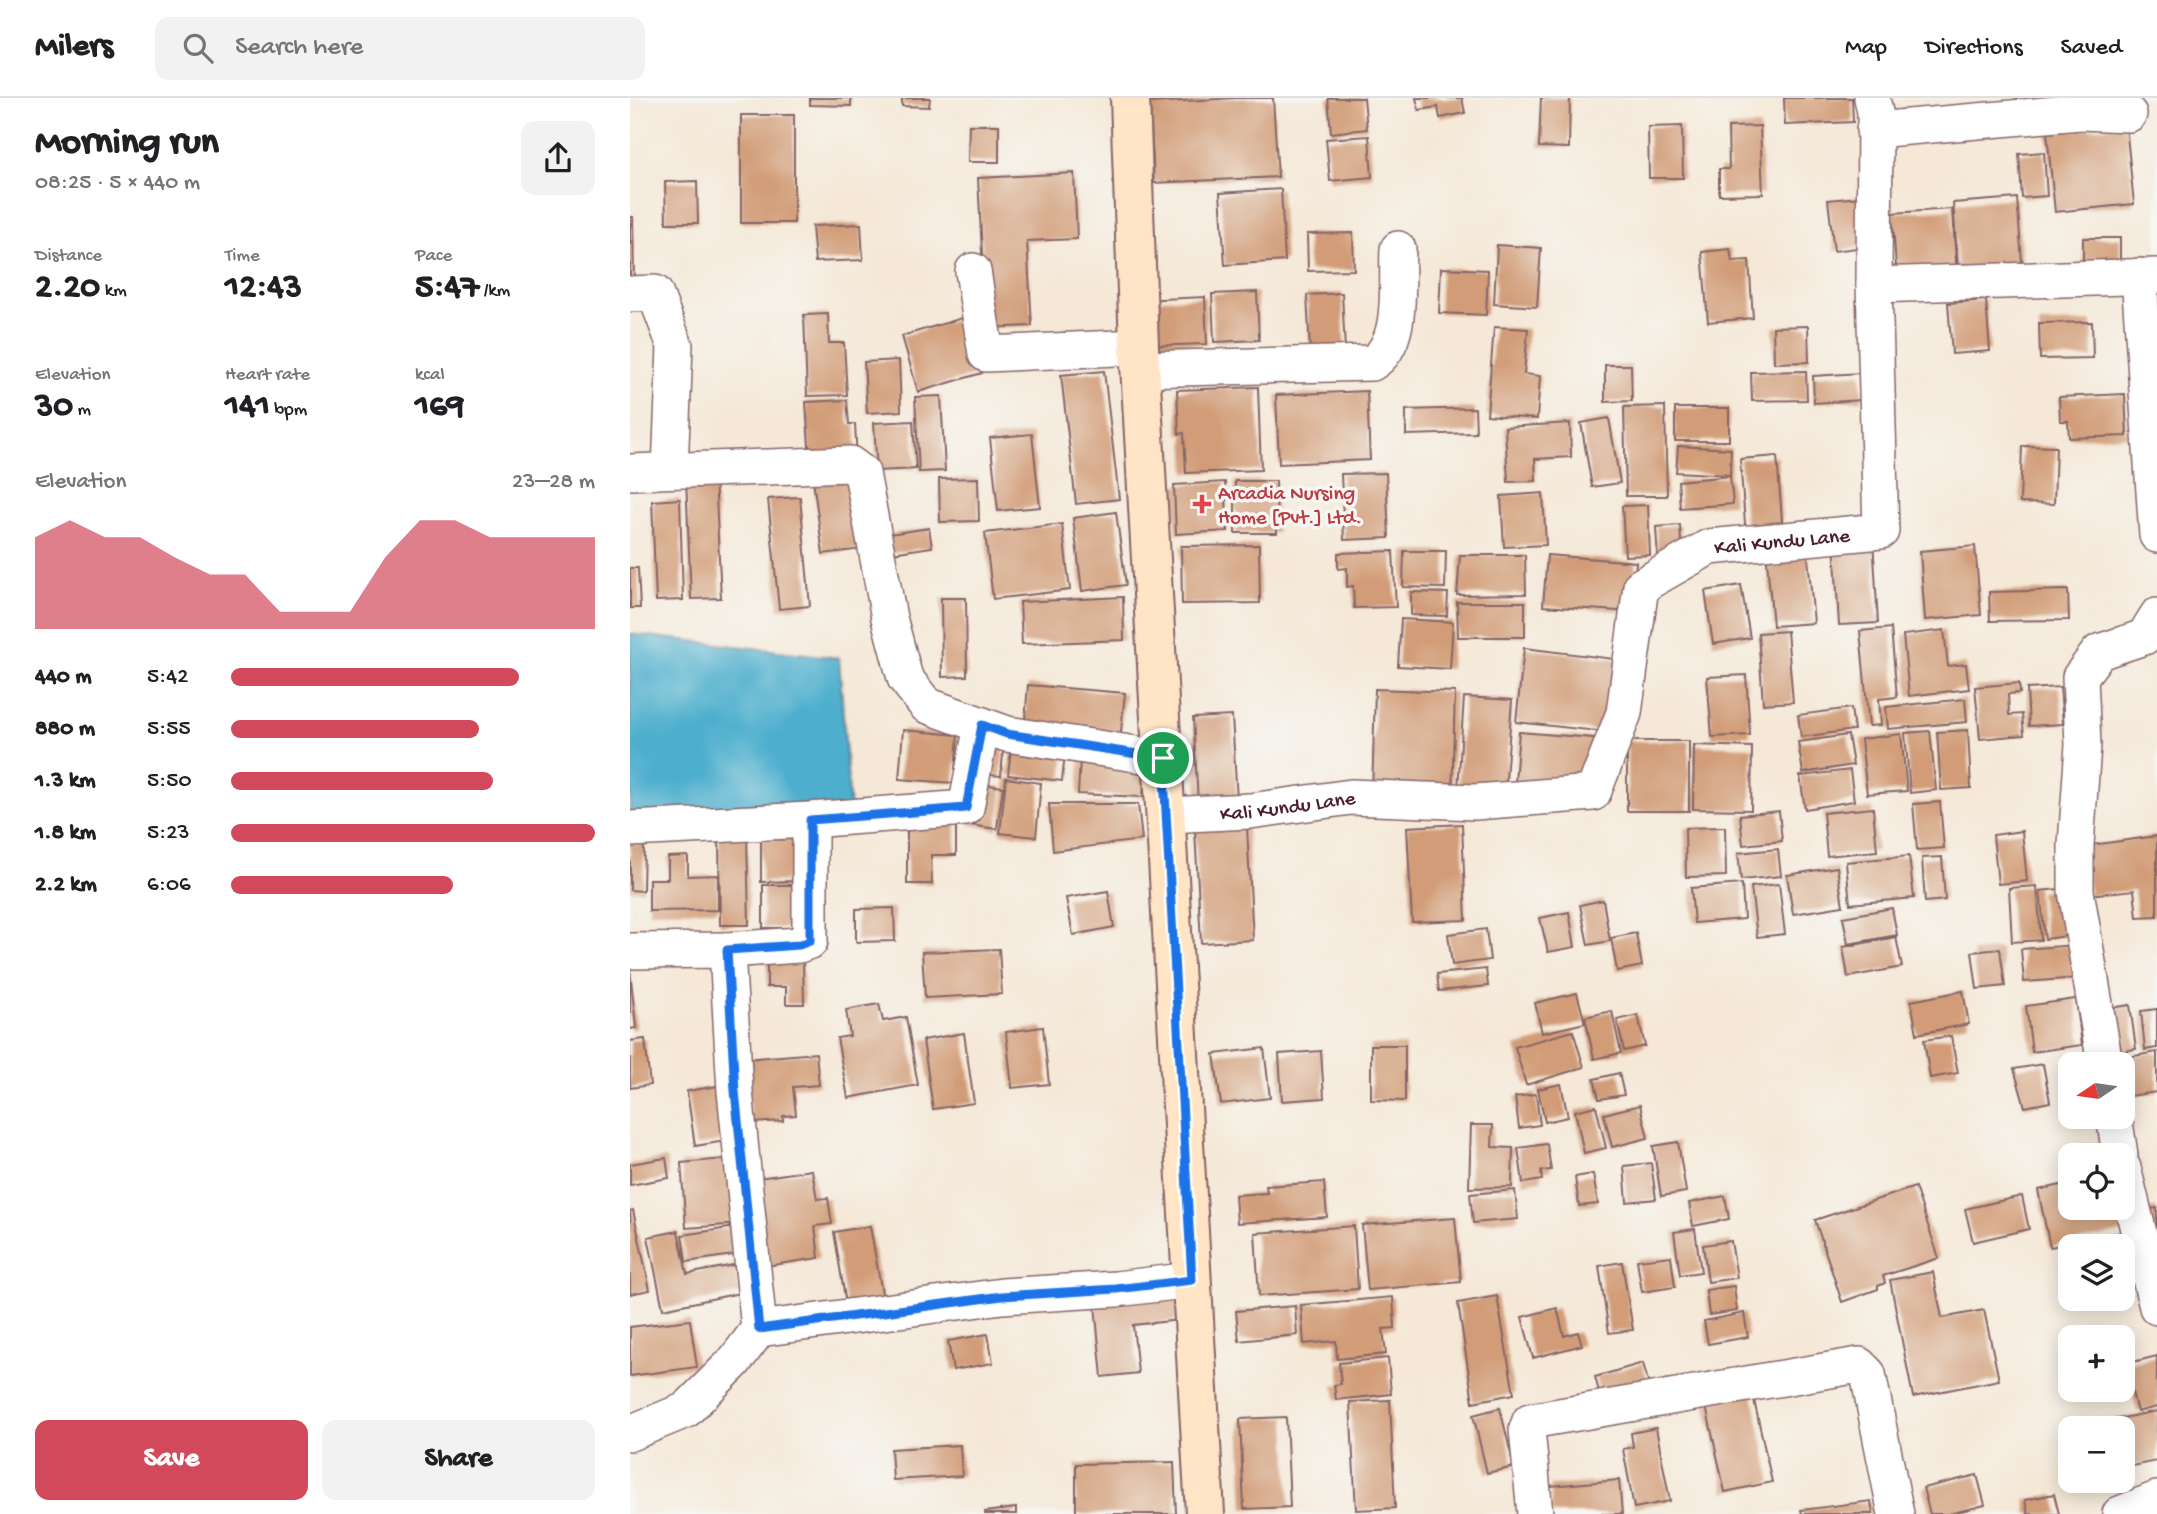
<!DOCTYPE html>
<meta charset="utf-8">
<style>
body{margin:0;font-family:"Gochi Hand",sans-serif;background:#f2f2f2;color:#202124;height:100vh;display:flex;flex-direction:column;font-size:26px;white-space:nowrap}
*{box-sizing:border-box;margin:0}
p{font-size:23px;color:#757577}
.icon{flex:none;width:38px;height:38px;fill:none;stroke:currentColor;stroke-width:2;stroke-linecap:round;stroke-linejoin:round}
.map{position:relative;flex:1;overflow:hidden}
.side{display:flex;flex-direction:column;background:#fff;width:630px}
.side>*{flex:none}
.needle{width:46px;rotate:257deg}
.buttons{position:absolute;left:1428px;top:954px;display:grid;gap:14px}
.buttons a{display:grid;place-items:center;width:77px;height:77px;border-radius:14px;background:#fff;box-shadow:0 4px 18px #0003;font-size:35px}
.pin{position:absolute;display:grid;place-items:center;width:60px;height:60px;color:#fff;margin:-30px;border:4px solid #fff;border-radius:50%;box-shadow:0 2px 7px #0007}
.round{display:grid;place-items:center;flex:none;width:74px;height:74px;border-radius:14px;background:#f2f2f2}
.overview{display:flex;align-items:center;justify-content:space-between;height:119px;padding:0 35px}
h1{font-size:38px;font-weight:700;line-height:52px}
.stats{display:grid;grid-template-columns:repeat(3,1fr);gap:10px;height:119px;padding:7px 35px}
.stats div{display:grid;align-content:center}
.stats b{font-size:35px;font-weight:700}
.stats small{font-size:19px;font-weight:400}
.stats p{font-size:19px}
.chart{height:196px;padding:14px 35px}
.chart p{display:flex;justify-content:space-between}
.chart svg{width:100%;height:126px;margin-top:7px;fill:#d1495b;opacity:.7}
.primary-button{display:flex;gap:14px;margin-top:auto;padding:14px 35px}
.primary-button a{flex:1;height:80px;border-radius:14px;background:#d1495b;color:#fff;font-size:28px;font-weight:700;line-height:80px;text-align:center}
.primary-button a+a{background:#f2f2f2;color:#202124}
ul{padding:0 35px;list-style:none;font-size:23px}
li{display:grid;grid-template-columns:112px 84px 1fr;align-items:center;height:52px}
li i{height:18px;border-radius:9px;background:#d1495b}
header{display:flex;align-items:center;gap:42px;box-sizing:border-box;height:98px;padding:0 35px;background:#fff;border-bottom:2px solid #e0e0e0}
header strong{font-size:33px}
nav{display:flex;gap:38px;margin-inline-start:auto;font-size:24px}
.search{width:490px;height:63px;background:#f2f2f2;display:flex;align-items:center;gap:18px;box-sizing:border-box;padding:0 24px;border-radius:14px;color:#757577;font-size:26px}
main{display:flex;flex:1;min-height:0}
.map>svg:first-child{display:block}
.water{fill:#4eafcd;stroke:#4c677c;stroke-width:2}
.building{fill:#d19c77}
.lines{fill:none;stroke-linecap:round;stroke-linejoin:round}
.minor-casing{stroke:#866567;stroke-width:38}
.secondary-casing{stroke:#866567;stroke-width:42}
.minor{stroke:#fff;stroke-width:35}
.secondary{stroke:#ffe4c6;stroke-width:38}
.route-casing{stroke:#fff;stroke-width:14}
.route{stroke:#1a73e8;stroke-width:9}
.health-dot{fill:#e0444e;stroke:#f6f6f2;stroke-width:2.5}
.labels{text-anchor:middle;stroke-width:7;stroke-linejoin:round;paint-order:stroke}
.health-label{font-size:21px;fill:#be3a42;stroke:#f6f6f2;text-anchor:start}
.street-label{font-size:21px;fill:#4a1f2b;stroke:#f6f6f2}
</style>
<header>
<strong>Milers</strong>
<div class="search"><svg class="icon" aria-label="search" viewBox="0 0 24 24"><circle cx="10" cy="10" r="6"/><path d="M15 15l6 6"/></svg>Search here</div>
<nav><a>Map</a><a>Directions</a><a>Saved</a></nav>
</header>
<main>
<section class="side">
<div class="overview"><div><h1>Morning run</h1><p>08:25 · 5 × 440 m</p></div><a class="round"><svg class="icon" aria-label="share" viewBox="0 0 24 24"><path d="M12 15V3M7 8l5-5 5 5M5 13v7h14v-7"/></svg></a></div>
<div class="stats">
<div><p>Distance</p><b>2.20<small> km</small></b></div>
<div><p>Time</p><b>12:43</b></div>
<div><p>Pace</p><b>5:47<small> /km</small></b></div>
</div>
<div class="stats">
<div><p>Elevation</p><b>30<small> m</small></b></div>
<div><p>Heart rate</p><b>141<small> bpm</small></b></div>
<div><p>kcal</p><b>169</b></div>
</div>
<div class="chart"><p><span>Elevation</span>23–28 m</p>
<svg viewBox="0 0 160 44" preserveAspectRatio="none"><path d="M0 44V12L10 6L20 12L30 12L40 19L50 25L60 25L70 38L80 38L90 38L100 19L110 6L120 6L130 12L140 12L150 12L160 12V44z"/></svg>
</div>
<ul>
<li><b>440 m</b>5:42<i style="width:79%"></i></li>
<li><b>880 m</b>5:55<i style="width:68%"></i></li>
<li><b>1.3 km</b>5:50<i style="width:72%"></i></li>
<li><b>1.8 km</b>5:23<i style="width:100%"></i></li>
<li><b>2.2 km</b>6:06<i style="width:61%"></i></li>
</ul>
<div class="primary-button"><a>Save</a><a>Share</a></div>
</section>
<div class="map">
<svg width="1527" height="1416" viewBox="0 0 1527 1416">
<rect width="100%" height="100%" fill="#f6f6f2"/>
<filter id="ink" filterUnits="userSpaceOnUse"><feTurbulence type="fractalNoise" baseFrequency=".0143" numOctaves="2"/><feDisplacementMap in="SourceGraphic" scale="14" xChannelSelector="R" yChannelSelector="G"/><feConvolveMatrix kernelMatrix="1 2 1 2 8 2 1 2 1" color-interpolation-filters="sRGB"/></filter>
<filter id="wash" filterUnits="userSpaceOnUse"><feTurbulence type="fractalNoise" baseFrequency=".00686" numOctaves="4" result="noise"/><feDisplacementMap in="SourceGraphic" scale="28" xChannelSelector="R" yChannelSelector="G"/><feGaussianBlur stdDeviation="1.57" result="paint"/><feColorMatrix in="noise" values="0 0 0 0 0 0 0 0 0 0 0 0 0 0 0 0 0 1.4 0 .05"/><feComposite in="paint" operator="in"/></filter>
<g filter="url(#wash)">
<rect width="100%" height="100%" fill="#f5e8d7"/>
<path class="water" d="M0 536 209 560 220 713 0 727Z"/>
<g id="blocks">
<path class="building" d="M180 0H221V8L180 7Z
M272 0H300L299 9 272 8Z
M605 0H643L648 79 524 85 520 5Z
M698 0H734L737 31 701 35Z
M786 0H832L835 15 810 20 808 9 789 12Z
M911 0H940L939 50 909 49Z
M1154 0H1222L1223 24 1155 27Z
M111 17H164V125H111Z
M339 27H369V64H338Z
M1496 27 1504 106 1425 114 1417 35Z
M1052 28 1053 80H1019L1018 29Z
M1130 28 1133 96 1089 97V71H1099L1098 29Z
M739 38 742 79 700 83 696 41Z
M1414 54 1417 98 1392 100 1389 56Z
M444 75 447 141 397 143 402 228 356 230 348 80Z
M67 83 68 125H36L35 84Z
M651 91 655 163 595 167 590 95Z
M1230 99 1235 149 1204 153 1198 102Z
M1387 100 1393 177 1329 182 1323 105Z
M1322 111 1327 176 1267 181 1262 115Z
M0 119H3L4 188H0Z
M231 126 233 162 185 164 182 128Z
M723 135 724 172 678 173 677 136Z
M1453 140H1490V172L1453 171Z
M867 147 911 150 907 209 864 206Z
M1100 151 1102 163 1119 162 1123 220 1078 224 1072 154Z
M811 170 858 172 856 217 809 215Z
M627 194 629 242 584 244 582 196Z
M712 195 715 252 680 254 677 197Z
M575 199 577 246 513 248 511 202Z
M1356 202 1360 253 1322 256 1318 205Z
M198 216 199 245H214L217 297 177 298 174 217Z
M336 219 352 275 288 294 272 238Z
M1462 224 1463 260 1410 261 1409 225Z
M1178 228 1179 264 1144 265 1143 229Z
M864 229 898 231 894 276 910 278 907 321 857 317Z
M269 262 271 313 237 315 234 264Z
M975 267H1001L1002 303 975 304Z
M474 273 489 401 446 406 431 277Z
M1176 273 1177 302 1122 303 1121 274Z
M1231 275 1232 302 1184 305 1183 278Z
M628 289 631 372 556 375 554 335 549 336 547 292Z
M737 293 740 362 649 366 646 297Z
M1495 296 1497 338 1439 340 1438 323H1430L1429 299Z
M311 298 315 373 289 374 285 299Z
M217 302 219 326H225L227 361 180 363 176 304Z
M1035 308 1037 398H996L994 309Z
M845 310 846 335 776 337V312Z
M1045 310H1099V343H1045Z
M979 320 990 385 962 389 951 325Z
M283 323 286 371 247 373 244 325Z
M940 325 941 359 905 361 906 383 878 384 875 329Z
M402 336 410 409 368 413 360 340Z
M1048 348 1101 351 1100 377 1046 374Z
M1392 348 1426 349 1424 406 1390 405Z
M1147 358 1153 435 1116 438 1110 361Z
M756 375 759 440 714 442 711 376Z
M224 377 233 451 193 456 183 382Z
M85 378 91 500 61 501 56 380Z
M1100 378 1103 406 1050 410 1048 383Z
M348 380 349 423 310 424 309 381Z
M605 383H646L647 435H605Z
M595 384 598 433 546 436 544 387Z
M913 395 916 447 874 449 871 398Z
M170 399 180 508 149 511 138 401Z
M50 401 53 502 26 503 22 403Z
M1018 407 1020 457 995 458 992 408Z
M486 414 496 487 452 493 443 420Z
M432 426 440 492 363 501 355 435Z
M1050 427 1052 461 1028 463 1026 429Z
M299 430 302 449 255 456 253 437Z
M1243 441 1248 525 1209 527 1204 443Z
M629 447 630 505 552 506 551 448Z
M1177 448 1184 525 1143 528 1136 452Z
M1345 448 1351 517 1295 522 1290 453Z
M763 453 766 509 724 510 723 488 717 489V470L708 471V455Z
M774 453H816L815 490 773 489Z
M830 457H895L896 496 827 497Z
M917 457 1006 464 1003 514 913 508Z
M0 470H8L10 510H0Z
M1111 487 1120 540 1083 546 1075 493Z
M1438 492 1439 522 1360 523 1359 494Z
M781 494 818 495 817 518 781 517Z
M493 499 494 542 392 546 390 504Z
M311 500H336L337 578 312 579Z
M827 504H895V539H828Z
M771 521 823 524 820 571 768 568Z
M1261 530 1267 599 1249 601 1251 627 1239 628 1230 533Z
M1314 532 1318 568 1336 566 1339 591 1279 598 1273 537Z
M1157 533 1163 604 1133 606 1128 535Z
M894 550 993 562 985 635 886 624Z
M1116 577 1120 637 1082 639 1077 579Z
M1389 585 1390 595 1378 596 1379 617 1392 616 1394 637 1350 641 1345 589Z
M398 587 495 595 490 643 394 634Z
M1430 589 1433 626 1399 628 1397 591Z
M745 591 825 594 822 702 742 699Z
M834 599 882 602 875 694 828 691Z
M1335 601 1337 624 1258 631 1256 609Z
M1221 610 1224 632 1171 639 1168 617Z
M602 618 607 702 568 704 563 620Z
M273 632 328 637 324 685 269 681Z
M1338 632 1341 690 1311 692 1307 634Z
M1300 633 1306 692 1280 695 1275 635Z
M889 634 975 641 964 680 944 678 943 690 885 685Z
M1271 636 1277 693 1237 696 1231 641Z
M1218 637 1223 667 1173 675 1168 644Z
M342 643 374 645 371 678 339 675Z
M997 643H1059V713H997Z
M1064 647 1122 649 1121 712 1063 711Z
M381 650 435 656 432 683 378 677Z
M450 660 515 663 513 699 448 696Z
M1220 672 1224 703 1175 711 1170 678Z
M376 680 411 685 406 739 370 735Z
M345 685 373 689 367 731 340 727Z
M1310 704 1314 750 1287 752 1283 706Z
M419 706H508L512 742 423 753Z
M1243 710 1247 753 1197 758 1193 715Z
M1149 713 1152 743 1113 747 1110 717Z
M277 719H326V757H301L302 786H277Z
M832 726 836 822 782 824 777 729Z
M1095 729 1096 778 1056 779 1055 730Z
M617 730 623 842 571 845 565 732Z
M1392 733 1397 783 1368 786 1363 737Z
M117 736 119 827H90L89 737Z
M1527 738V818L1507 819 1504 792 1459 797 1454 748Z
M172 741V783L131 784V742Z
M0 746H14L13 793 0 792Z
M1148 751 1151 778 1111 782 1108 755Z
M58 758V778L88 777V812L19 813V781H38V759Z
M1279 758 1284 800 1220 806 1216 764Z
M1312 759 1315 802 1295 804 1292 760Z
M1207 769 1213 808 1163 816 1157 777Z
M1112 786 1114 821 1064 825 1061 790Z
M1149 786 1155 836 1127 839 1121 789Z
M133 787H171V830H133Z
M1407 788 1411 842 1382 844 1379 790Z
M1438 790 1444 837 1415 841 1410 793Z
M478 793 484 829 443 837 436 800Z
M973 802 980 843 958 847 950 807Z
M264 810 265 843 226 844V811Z
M1262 810 1267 837 1218 846 1213 819Z
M939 814 945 849 918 854 910 820Z
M856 831 860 862 822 867 818 836Z
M1006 835 1012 868 987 873 981 840Z
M1266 839 1272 869 1218 879 1213 849Z
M1447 847 1449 880 1394 884 1391 851Z
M369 851 372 896 295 900 292 854Z
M1370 851 1375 888 1347 891 1342 854Z
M173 863 174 906H156V889H137V864Z
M0 871 6 930 0 931Z
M856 871 858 888 809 893 807 876Z
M1333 893 1339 926 1287 936 1281 903Z
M947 895 955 925 912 935 905 905Z
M1446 901 1452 947 1402 954 1396 908Z
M249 906 253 923 276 919 288 987 218 1000 207 940 220 938 216 912Z
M1500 907 1506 951 1486 954 1480 910Z
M1527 911V950L1515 952 1511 913Z
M982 913 991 955 964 961 955 919Z
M1008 917 1015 948 994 953 987 922Z
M413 929 419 986 382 990 376 934Z
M943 933 954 969 896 987 885 949Z
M334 935 344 1005 303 1011 293 942Z
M1321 938 1328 975 1300 980 1294 942Z
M15 941 20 987 0 990V943Z
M741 947H775V1003L741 1002Z
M634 950 640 1000 591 1006 584 956Z
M691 953 694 1000 652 1003 649 956Z
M1527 954V994L1493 999V966H1488L1487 961Z
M186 955 189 987 163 989 166 1017 153 1018V1023L121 1025 116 961Z
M1413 966 1420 1004 1395 1009 1384 971Z
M989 975 994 997 969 1001 964 981Z
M931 986 938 1019 915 1024 908 991Z
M94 987 102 1042 65 1048 57 993Z
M906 996 910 1027 889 1030 885 999Z
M1010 1007 1018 1040 982 1049 974 1016Z
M966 1008 976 1050 954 1055 945 1013Z
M841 1027H863L862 1049 883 1050 882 1089 839 1090Z
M1048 1044 1056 1094 1031 1098 1023 1048Z
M917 1046 921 1072 911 1073 912 1082 893 1085 888 1050Z
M36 1060 39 1080 0 1087V1066Z
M105 1060 111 1126 56 1130 51 1065Z
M1021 1065 1026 1101 997 1104 994 1068Z
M182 1072 187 1101 198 1100 202 1126 185 1128 189 1160 129 1169 116 1082Z
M963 1076 968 1106 949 1108 945 1079Z
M694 1084 697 1119 607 1125 605 1097 637 1095 636 1088Z
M1440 1085V1110H1493L1502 1132 1420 1149 1408 1092Z
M1285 1089 1309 1160 1253 1178 1255 1185 1248 1188V1191L1212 1204 1185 1122Z
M885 1092 888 1121 843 1125 840 1096Z
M1095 1098 1099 1121 1063 1128 1059 1105Z
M1392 1098 1399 1131 1343 1144 1335 1111Z
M1527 1110V1138L1510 1112Z
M3 1112 20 1192 0 1196V1113Z
M825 1120 831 1184 738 1192 732 1127Z
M240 1128 254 1206 217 1212 204 1134Z
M724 1128 728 1191 629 1198 625 1135Z
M106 1129 110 1156 56 1164 52 1137Z
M1065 1131 1071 1174 1050 1177 1044 1134Z
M48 1133 57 1176 104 1167 110 1195 33 1211 18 1139Z
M1101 1143 1107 1180 1078 1184 1073 1147Z
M1041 1158 1045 1189 1012 1194 1007 1162Z
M992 1164 1003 1232 979 1235 969 1168Z
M1303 1174 1312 1220 1354 1212 1369 1282 1283 1299 1260 1182Z
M1104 1188 1107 1213 1079 1217 1076 1192Z
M548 1198 550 1222 503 1227 508 1275 472 1279 465 1207Z
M867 1198 884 1296 843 1304 828 1205Z
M763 1199 765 1230 753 1231 756 1256 707 1261 706 1243 674 1246 671 1207Z
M665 1208 667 1237 609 1243 606 1213Z
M927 1210 934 1238 948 1234 952 1247 903 1260 892 1219Z
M1114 1215 1118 1239 1078 1246 1074 1223Z
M60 1222 67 1269 0 1278V1229Z
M358 1236 363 1265 323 1272 318 1243Z
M1527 1258V1309L1507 1314 1495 1266Z
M758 1260 761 1296 706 1302 704 1287 711 1286 709 1265Z
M1013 1265 1021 1295 973 1308 965 1279Z
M1122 1293 1142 1384 1095 1394 1075 1304Z
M760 1302 765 1410 726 1412 720 1304Z
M870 1310 884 1369 857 1375 843 1317Z
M1527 1313V1363L1493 1370V1330H1479L1478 1323Z
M656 1319 660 1409 614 1411 610 1321Z
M1026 1330 1040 1403 1004 1410 993 1351 1003 1349 1001 1335Z
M330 1347 332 1378 263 1382 261 1351Z
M544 1364 546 1416H446V1366Z
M1347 1377 1355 1407 1319 1416H1300L1293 1390Z
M989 1382 992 1416H922L920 1388Z
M1424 1396 1429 1416H1398L1395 1402Z
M1241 1403 1243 1416H1172L1171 1412Z
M386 1410V1416H355V1414Z"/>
</g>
</g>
<g filter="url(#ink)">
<use href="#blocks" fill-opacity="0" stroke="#866567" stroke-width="2"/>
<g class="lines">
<defs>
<g id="minor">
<path d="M1242 0 1245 14 1244 187"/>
<path d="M1244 32 1450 14 1499 16"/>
<path d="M343 173 356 256 509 249"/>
<path d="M1509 178 1527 437"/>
<path d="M0 196 25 195 45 248 40 372"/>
<path d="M510 271 742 265C775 246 766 184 768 151"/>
<path d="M0 374 220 366 232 375 259 520 275 580 296 607 377 636 532 660"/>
<path id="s1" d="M536 717 620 713 721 699 845 704 963 695 994 615 1011 488 1079 449 1251 433 1244 187 1527 178"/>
<path d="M0 731 180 722 336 710 352 627"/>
<path d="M97 852 169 847 180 843V722"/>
<path d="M0 853 97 852 105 993 129 1231 104 1264 56 1312 0 1335"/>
<path d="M1475 966 1446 793V747L1453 647 1450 579 1469 554 1514 539 1527 518"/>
<path d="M1484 1018 1490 1057"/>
<path d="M1493 1070 1527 1209"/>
<path d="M129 1231 372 1198 486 1191 562 1182"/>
<path d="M905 1416 897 1331 900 1323 1229 1267 1238 1276 1266 1416"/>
<path d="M1490 1416 1527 1401"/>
</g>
<path id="secondary" d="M500 0 509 249 575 1416"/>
</defs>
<use href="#minor" class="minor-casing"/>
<use href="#secondary" class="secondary-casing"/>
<use href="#minor" class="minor"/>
<use href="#secondary" class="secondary"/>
</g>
</g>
<g class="lines" filter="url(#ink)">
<defs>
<path id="route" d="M352 627 377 636 533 660 562 1182 486 1191 372 1198 129 1231 105 993 97 852 169 847 180 843V722L336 710Z"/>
</defs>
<use href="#route" class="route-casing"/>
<use href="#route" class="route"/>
</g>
<path class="health-dot" d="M568.5 395.5h7v7h7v7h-7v7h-7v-7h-7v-7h7z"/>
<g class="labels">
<g class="health-label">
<text x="588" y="401">Arcadia Nursing<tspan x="588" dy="24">Home [Pvt.] Ltd.</tspan></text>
</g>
<g class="street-label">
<text dy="7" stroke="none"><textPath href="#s1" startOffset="794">Kali Kundu Lane</textPath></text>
<text dy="7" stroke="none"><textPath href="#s1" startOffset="122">Kali Kundu Lane</textPath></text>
</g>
</g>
</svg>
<div class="buttons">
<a><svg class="needle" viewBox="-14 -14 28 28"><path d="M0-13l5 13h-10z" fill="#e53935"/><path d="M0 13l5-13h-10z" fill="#757577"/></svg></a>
<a><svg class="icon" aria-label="locate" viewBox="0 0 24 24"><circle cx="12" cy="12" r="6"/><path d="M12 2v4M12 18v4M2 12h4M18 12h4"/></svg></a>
<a><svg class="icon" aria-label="layers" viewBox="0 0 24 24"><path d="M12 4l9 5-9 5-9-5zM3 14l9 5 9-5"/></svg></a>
<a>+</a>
<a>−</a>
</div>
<div class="pin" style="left:533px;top:660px;background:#1e9e55"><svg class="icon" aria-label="arrive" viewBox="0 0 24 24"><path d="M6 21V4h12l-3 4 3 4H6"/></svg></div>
</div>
</main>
